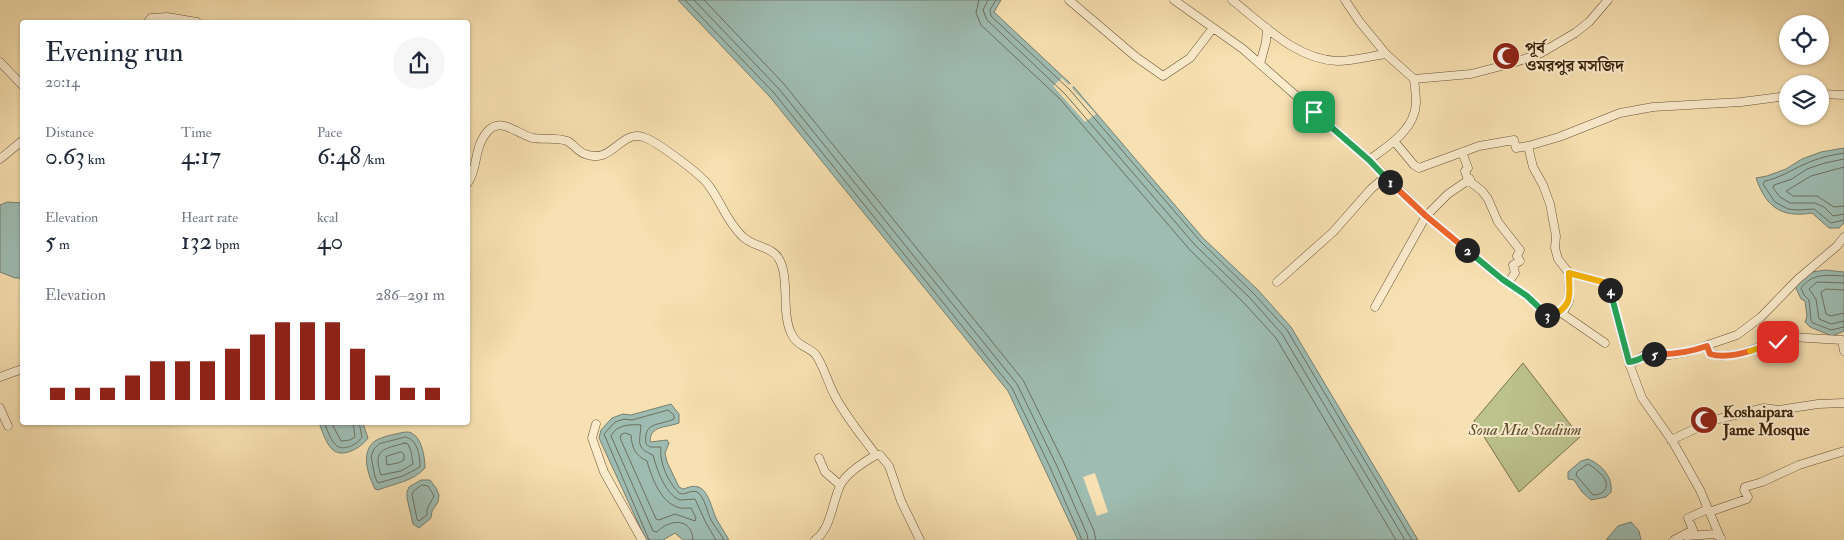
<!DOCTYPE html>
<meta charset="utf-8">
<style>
body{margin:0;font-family:"IM FELL Double Pica","Noto Serif Bengali",serif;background:#f6f6f7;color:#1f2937;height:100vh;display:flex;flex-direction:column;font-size:19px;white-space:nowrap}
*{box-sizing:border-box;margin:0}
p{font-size:16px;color:#747a83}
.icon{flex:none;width:28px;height:28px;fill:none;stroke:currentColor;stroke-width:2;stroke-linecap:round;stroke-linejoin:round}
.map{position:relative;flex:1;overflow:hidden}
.drawer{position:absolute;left:20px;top:20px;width:450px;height:405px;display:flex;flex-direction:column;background:#fff;border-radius:5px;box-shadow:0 1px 4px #0004}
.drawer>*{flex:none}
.tools{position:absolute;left:1779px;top:15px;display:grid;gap:10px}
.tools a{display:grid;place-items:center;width:50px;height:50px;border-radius:50%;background:#fff;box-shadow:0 1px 4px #0004;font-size:25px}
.pin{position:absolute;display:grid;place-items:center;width:42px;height:42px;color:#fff;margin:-21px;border-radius:10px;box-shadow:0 2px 8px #0006}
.km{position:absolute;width:25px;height:25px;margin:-12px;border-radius:50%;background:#222;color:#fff;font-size:14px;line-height:25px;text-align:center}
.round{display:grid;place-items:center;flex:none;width:52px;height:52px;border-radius:26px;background:#f6f6f7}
.headline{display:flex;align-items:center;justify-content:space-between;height:85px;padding:0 25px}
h1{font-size:28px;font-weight:600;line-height:38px}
.stats{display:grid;grid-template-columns:repeat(3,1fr);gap:8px;height:85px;padding:5px 25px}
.stats div{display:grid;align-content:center}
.stats b{font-size:25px;font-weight:600}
.stats small{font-size:14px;font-weight:400}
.stats p{font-size:14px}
.chart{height:140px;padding:10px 25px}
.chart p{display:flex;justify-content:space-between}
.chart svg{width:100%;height:90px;margin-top:5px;stroke:#8f2418;stroke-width:6}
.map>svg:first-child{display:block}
.green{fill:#bcc28c;stroke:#7c734c}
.water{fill:#9ebcb2;stroke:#777f6f}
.pier{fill:#f7e0b1}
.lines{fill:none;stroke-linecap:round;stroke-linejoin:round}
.shore{stroke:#6d705e;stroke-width:1}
.street-casing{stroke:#6b5334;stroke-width:9}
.street{stroke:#faebcc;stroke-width:8}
.split-1-casing{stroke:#fff;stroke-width:10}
.split-2-casing{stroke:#fff;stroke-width:10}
.split-3-casing{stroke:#fff;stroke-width:10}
.split-4-casing{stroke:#fff;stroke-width:10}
.split-5-casing{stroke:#fff;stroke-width:10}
.split-6-casing{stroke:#fff;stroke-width:10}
.split-7-casing{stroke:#fff;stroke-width:10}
.split-1{stroke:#22a559;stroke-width:6}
.split-2{stroke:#f0652b;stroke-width:6}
.split-3{stroke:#22a559;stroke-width:6}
.split-4{stroke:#f5b400;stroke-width:6}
.split-5{stroke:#22a559;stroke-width:6}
.split-6{stroke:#f0652b;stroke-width:6}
.split-7{stroke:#f5b400;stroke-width:6}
.labels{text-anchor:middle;stroke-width:4;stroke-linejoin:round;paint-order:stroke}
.poi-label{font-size:16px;font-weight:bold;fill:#3c240b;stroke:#faebcc;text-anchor:start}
.park-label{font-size:16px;font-style:italic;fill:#5c4c2b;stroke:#faebcc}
</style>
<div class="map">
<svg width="1844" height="540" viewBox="0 0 1844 540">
<rect width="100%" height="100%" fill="#f7e0b1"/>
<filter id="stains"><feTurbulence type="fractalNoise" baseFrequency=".004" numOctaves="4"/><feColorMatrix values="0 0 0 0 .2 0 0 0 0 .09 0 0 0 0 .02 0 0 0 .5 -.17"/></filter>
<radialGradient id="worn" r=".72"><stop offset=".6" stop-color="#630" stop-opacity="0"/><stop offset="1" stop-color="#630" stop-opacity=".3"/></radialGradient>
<path class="green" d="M1523 363 1580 437 1519 492 1474 421Z"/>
<path class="water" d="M678 0H1001L994 12 1073 86 1203 238 1258 290 1291 327 1418 540H1078L1008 391 770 97Z
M1844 148V223L1839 228H1829L1812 213C1781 218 1766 207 1756 178L1767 176 1786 169 1802 159 1821 152Z
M7 202 22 203V278H15L0 272V205Z
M1825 270 1844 272V331L1832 336 1810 327 1805 322 1807 316 1805 301 1801 299 1795 286 1812 272Z
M671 404 679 414V423C666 428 650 425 650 442L667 440 669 443 665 453 667 462 679 487 683 489C688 488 692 485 698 487 709 490 712 511 717 520 721 527 725 533 729 540H683L675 533 663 540H646L599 438 601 430 612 418 623 414 631 415Z
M319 423H363L368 438C361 448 341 460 331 448 325 441 322 430 319 423Z
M405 432C408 432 411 432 413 434 422 439 425 458 425 468 414 481 393 484 378 490L375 489C368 475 360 452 375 441 383 436 396 434 405 432Z
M1588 459C1602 465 1613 477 1611 492L1606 497 1591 500 1582 492 1574 480 1568 479V472L1581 461Z
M421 480H430L436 488 439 495 438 502 432 511 431 518 419 528 413 524 407 498V492L409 487Z
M1631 522 1639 531 1641 540H1606L1618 526Z"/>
<path class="pier" d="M1062 78 1069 85 1072 82 1075 84 1072 88 1096 114 1085 122 1053 86Z
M1095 473 1108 512 1097 516 1083 477Z"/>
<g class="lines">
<path class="shore" d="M685 0 774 93 1012 388 1050 467 1082 540
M694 0 779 89 1017 384 1056 464 1087 534 1088 540
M704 0 784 84 1023 380 1063 461 1094 531 1096 540
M979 0 976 13 981 25 1060 99 1190 250 1244 303 1276 338 1396 540
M988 0 983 10 987 20 1065 94 1195 245 1250 298 1282 334 1405 540
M996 0 990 10 991 16 1070 90 1200 241 1254 294 1287 330 1412 540
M1844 153C1831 155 1818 158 1805 164 1791 170 1780 178 1765 181L1763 184 1775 202 1788 209 1799 210 1814 209 1831 223 1844 220
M1844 159 1825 163 1807 169 1792 179 1774 185 1773 188 1780 197 1790 203H1815L1824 207 1833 216 1844 214
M1844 167 1811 176 1786 191 1793 196H1817L1834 207 1844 206
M1844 276C1827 275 1812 273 1801 288L1804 295 1809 300 1811 320 1813 323 1831 330 1844 327
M1844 283 1817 282 1809 289 1816 299 1819 319 1831 324 1844 321
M1844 290 1826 289 1821 292 1826 314 1831 316 1844 313
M324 422C327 429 330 439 335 444 342 453 358 444 362 437L359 422
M331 422 341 441 350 440 355 437 353 422
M625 433 631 435C632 448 635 455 647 461 651 476 660 500 675 506 680 509 686 508 691 508L696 518 695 521 675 514 659 520 656 519 620 438 621 435Z
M406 437C418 440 420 456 420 467L403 476 378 483 375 477 371 456 374 449 379 444Z
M405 443 408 444 411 451 413 464 401 471 381 475C372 449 384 449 405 443Z
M401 452 404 454V460L398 463 387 465 386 457Z
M1588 464C1592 466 1598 471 1601 474 1611 484 1606 495 1593 495L1576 475 1577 472Z
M422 485 428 486 434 496 427 509V515L419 521 417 519 412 494 414 491Z
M649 540 604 434 615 422 624 419 632 420 668 410 674 415V419C659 426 643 421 646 444L650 447H661C659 462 668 482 679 493 685 496 692 489 697 492 705 497 707 512 711 520 715 527 720 533 724 540
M693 540C692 517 669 519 657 532L653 531 611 436C616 425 630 424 641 425 640 441 635 448 653 455 657 470 665 494 680 500L695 499 706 523 716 540"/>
<defs>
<path id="street" d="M1069 0 1136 57 1163 76 1190 58 1213 28
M1174 0 1243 49 1369 160 1426 216 1502 279 1527 296 1546 315 1553 316 1565 309 1569 301V273L1558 259 1555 248 1556 236 1550 204 1543 185 1533 167 1528 146 1559 137 1620 113 1653 107 1741 102 1788 96
M1232 0C1263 24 1295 59 1337 61 1353 61 1371 56 1386 54L1414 79C1415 87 1416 95 1416 103 1415 130 1388 146 1369 160
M1345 0 1359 21 1386 54
M148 22 151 18 167 17 197 22
M0 62 22 85
M1260 64 1266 42 1267 28
M1414 79 1471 74 1513 63 1541 53 1575 33 1589 22 1608 0
M1820 94 1844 95
M1394 141 1414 165 1419 168 1479 146 1514 140 1516 148 1528 146
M1462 152 1468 168 1465 171 1468 180 1482 191 1488 199 1498 222 1520 250 1517 256 1520 261 1513 265 1515 273 1508 283
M0 159 22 141
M468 183C476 170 475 157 480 144 495 109 513 133 533 138 544 140 556 137 567 141 574 144 578 152 585 154 612 165 620 130 643 137 655 140 702 175 709 186 722 203 725 219 742 236 752 247 772 246 779 259 790 278 781 311 791 333 797 347 810 347 816 355 824 367 828 383 835 396 846 417 862 436 876 455
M1569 273 1603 282 1609 287 1629 363 1642 398 1673 442 1700 490 1720 537
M1277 282 1333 232 1371 189 1385 177
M1375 307 1426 216 1448 194 1470 179
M1560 312 1605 343
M1707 346 1710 354 1722 356 1739 354 1791 337 1842 340 1844 351
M1629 363 1636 361 1644 355H1669L1687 352 1737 335 1761 317 1798 279 1837 246 1844 237
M0 377 22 369
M0 408 8 426
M596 424 592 438 604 472 642 540
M1671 440 1714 420 1764 408 1778 410 1818 404 1844 403
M819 458 825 472 840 485
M1709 512 1747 499 1748 497 1744 490 1745 487 1762 482 1799 465 1844 451
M1687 536 1715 534 1721 538
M815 540C831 529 832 503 840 486 845 474 864 462 876 455H880L889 466 901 501 920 540
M1674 540 1693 530 1688 518 1708 509"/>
</defs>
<use href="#street" class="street-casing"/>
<use href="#street" class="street"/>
</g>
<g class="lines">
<defs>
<path id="split-1" d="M1314 112 1369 160 1390 182"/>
<path id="split-2" d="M1390 182 1426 216 1467 250"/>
<path id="split-3" d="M1467 250 1502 279 1527 296 1547 315"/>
<path id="split-4" d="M1547 315 1553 316C1574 303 1569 296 1569 273L1603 282 1610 290"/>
<path id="split-5" d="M1610 290 1629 362C1639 361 1644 355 1654 354"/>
<path id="split-6" d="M1654 354C1673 355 1690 352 1707 346L1710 354C1723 358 1737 355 1750 351"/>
<path id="split-7" d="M1750 351 1778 342"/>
</defs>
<use href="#split-1" class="split-1-casing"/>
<use href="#split-2" class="split-2-casing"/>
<use href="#split-3" class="split-3-casing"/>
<use href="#split-4" class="split-4-casing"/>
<use href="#split-5" class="split-5-casing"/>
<use href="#split-6" class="split-6-casing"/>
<use href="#split-7" class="split-7-casing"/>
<use href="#split-1" class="split-1"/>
<use href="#split-2" class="split-2"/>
<use href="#split-3" class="split-3"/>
<use href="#split-4" class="split-4"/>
<use href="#split-5" class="split-5"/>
<use href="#split-6" class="split-6"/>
<use href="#split-7" class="split-7"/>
</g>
<defs>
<symbol id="mosque-disc" viewBox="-11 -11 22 22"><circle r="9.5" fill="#8f2418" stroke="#faebcc"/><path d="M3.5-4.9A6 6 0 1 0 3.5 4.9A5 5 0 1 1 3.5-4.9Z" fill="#fff"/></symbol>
</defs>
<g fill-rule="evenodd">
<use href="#mosque-disc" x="1490" y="40" width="32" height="32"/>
<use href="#mosque-disc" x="1688" y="404" width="32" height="32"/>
</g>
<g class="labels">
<g class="poi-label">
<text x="1525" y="53">পূর্ব<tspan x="1525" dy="18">ওমরপুর মসজিদ</tspan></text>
<text x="1723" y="417">Koshaipara<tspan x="1723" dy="18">Jame Mosque</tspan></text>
</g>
<g class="park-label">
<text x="1525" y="435">Sona Mia Stadium</text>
</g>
</g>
<rect width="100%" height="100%" filter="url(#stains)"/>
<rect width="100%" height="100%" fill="url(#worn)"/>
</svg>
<div class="tools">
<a><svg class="icon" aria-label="locate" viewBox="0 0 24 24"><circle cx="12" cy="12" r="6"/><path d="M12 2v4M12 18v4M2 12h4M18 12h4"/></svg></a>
<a><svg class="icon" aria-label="layers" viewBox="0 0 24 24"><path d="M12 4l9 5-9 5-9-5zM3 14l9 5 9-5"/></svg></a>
</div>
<div class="pin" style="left:1314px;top:112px;background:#1e9e55"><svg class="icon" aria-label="arrive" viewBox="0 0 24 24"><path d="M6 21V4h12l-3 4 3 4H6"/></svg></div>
<div class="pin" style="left:1778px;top:342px;background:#d93025"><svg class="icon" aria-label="check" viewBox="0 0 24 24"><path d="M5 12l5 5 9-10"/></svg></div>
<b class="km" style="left:1390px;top:182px">1</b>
<b class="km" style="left:1467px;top:250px">2</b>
<b class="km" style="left:1547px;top:315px">3</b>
<b class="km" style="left:1610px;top:290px">4</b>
<b class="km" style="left:1654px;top:354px">5</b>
<section class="drawer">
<div class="headline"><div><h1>Evening run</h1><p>20:14</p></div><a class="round"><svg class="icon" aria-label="share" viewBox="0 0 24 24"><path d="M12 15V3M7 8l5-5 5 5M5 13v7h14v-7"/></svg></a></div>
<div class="stats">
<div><p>Distance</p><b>0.63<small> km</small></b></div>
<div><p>Time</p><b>4:17</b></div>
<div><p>Pace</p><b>6:48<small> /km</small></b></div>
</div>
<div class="stats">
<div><p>Elevation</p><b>5<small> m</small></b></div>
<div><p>Heart rate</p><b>132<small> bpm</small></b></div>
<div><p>kcal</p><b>40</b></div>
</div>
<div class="chart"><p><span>Elevation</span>286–291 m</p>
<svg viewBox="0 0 160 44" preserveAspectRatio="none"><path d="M5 44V38M15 44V38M25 44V38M35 44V32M45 44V25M55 44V25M65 44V25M75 44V19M85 44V12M95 44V6M105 44V6M115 44V6M125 44V19M135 44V32M145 44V38M155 44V38"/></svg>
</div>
</section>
</div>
